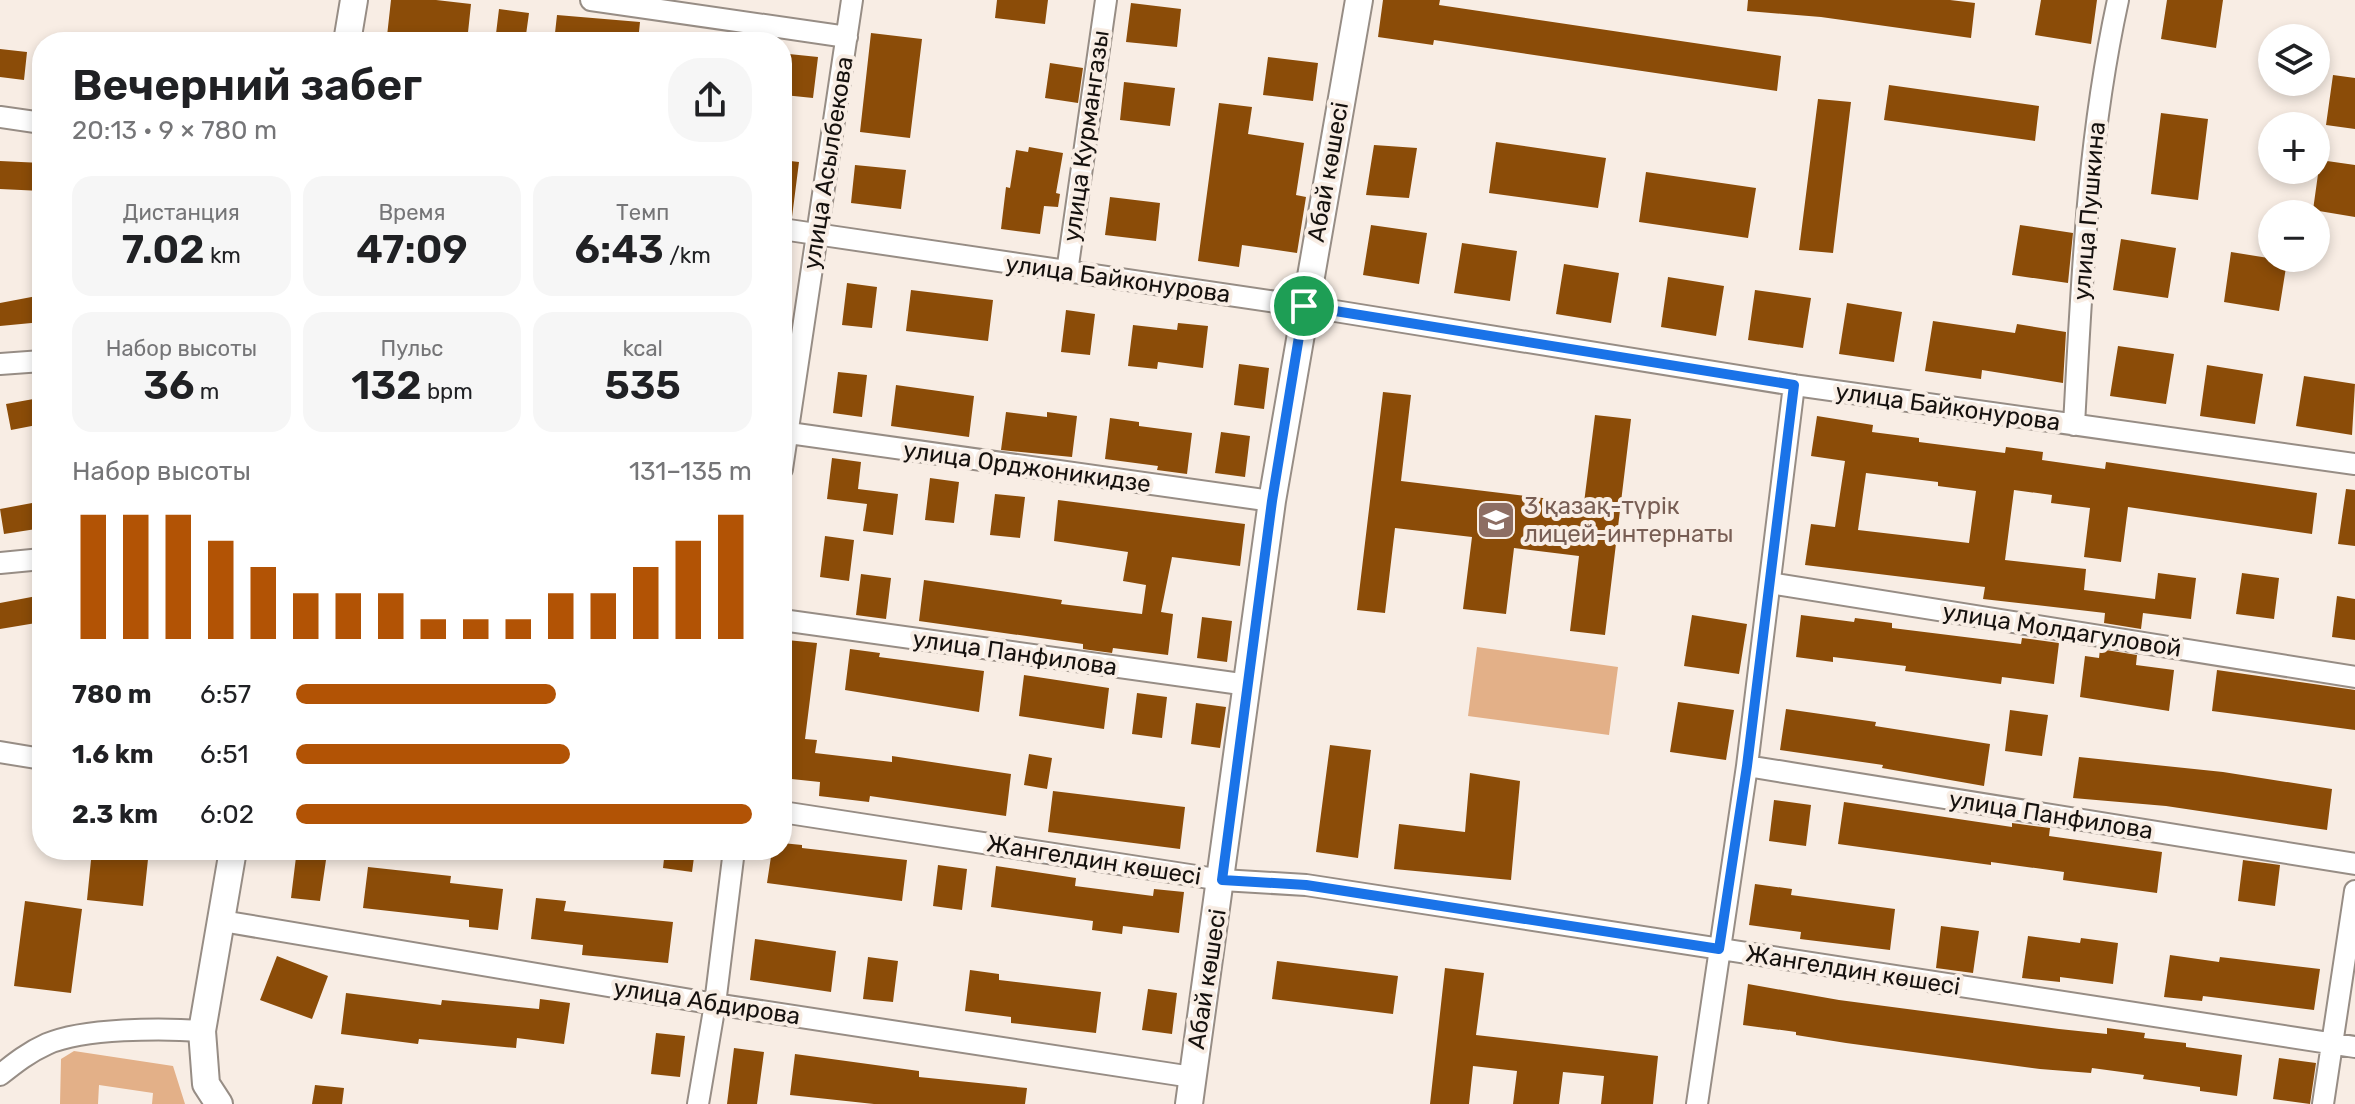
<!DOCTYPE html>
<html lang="ru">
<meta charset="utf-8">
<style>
body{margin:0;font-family:Rubik,sans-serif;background:#f6f6f6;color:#202124;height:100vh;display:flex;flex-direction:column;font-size:30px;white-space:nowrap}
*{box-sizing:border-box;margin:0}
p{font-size:26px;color:#757577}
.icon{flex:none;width:44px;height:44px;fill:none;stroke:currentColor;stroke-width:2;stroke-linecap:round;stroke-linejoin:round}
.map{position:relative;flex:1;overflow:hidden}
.side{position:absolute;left:32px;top:32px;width:760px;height:828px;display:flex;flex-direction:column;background:#fff;border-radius:32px;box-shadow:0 4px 12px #0003}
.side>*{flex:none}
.controls{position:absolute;left:2258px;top:24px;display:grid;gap:16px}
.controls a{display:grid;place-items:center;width:72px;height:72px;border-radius:50%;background:#fff;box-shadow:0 4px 12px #0003;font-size:40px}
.pin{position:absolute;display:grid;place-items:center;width:68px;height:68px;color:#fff;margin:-34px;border:4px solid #fff;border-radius:50%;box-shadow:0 2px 8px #0007}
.round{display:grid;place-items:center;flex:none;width:84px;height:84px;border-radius:32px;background:#f6f6f6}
.head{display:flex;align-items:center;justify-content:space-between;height:136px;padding:0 40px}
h1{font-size:44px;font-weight:600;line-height:60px}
.metrics{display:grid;grid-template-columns:repeat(3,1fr);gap:12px;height:136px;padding:8px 40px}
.metrics div{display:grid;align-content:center;border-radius:20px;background:#f6f6f6;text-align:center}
.metrics b{font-size:40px;font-weight:600}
.metrics small{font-size:22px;font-weight:400}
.metrics p{font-size:22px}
.chart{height:224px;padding:16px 40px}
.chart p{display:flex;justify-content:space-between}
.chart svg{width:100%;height:144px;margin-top:8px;stroke:#b25305;stroke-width:6}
ul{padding:0 40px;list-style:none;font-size:26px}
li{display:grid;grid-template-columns:128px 96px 1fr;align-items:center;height:60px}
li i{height:20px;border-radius:10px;background:#b25305}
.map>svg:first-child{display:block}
.green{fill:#e3b088}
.building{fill:#8b4c08;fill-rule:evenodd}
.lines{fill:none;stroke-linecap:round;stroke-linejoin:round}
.street-casing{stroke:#978d85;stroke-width:24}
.secondary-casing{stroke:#978d85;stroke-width:30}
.street{stroke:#fff;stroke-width:20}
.secondary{stroke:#fff;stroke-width:26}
.route-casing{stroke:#fff;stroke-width:16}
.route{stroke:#1a73e8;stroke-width:10}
.labels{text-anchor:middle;stroke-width:8;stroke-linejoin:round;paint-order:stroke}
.street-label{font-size:24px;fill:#15110e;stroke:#f8ede4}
.education-label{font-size:24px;fill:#785e54;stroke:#f8ede4;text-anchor:start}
</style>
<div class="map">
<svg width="2355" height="1104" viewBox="0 0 2355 1104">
<rect width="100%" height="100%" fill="#f8ede4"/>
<path class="green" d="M1477 647 1618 667 1609 735 1468 716Z
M74 1051 173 1066 185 1104H152L153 1093 99 1085 98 1104H60L61 1059Z"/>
<path class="building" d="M391 0H436L471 4 467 42 387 36Z
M997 0H1048L1045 24 995 18Z
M1383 0H1440L1439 5 1781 56 1777 91 1434 40 1433 45 1378 37Z
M1748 0H1950L1975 3 1971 38 1821 17 1747 11Z
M2041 0H2097L2091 44 2035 35Z
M2167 0H2223L2216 48 2161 39Z
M1131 3 1181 9 1177 47 1126 42Z
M499 9 529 13 525 42H495Z
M557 15 640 22 638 42H554Z
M871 33 922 39 910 138 860 132Z
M0 49 27 52 24 80 0 77Z
M789 54 818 57 813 98 784 95Z
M1268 57 1318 63 1313 101 1263 95Z
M1050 63 1083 68 1078 103 1045 98Z
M2333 75 2355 78V129L2326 125Z
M1124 82 1175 88 1170 126 1120 120Z
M1889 85 2039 106 2035 141 1884 120Z
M1818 99 1851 102 1833 253 1799 250Z
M1219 103 1252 107 1248 134 1304 143 1296 195 1306 197 1297 253 1242 245 1239 267 1198 261Z
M2161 113 2208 119 2198 200 2151 194Z
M1496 142 1606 158 1598 208 1489 193Z
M1374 145 1417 148 1409 198 1366 195Z
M1029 147 1063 153 1056 193 1060 194 1058 207 1044 206 1040 234 1001 229 1006 187 1010 188 1016 150 1028 152Z
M782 160 799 162 792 217 782 216Z
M2320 160 2355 165V217L2313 210Z
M0 161 42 163V191L0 189Z
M855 165 906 170 901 209 851 203Z
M1646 172 1756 188 1748 238 1639 222Z
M1110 197 1160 203 1156 241 1105 235Z
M1371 225 1427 233 1419 284 1363 275Z
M2020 225 2073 233 2068 283 2012 275Z
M2121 239 2176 248 2168 298 2113 290Z
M1462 243 1517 251 1510 301 1454 293Z
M2231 252 2287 261 2279 311 2224 302Z
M1564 264 1619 273 1611 323 1556 314Z
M1668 277 1724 286 1716 336 1661 327Z
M847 283 877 287 872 328 842 325Z
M911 290 993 300 988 341 906 331Z
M1755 290 1811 298 1803 348 1748 340Z
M42 295V322L0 326V303Z
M1847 303 1902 312 1894 362 1839 354Z
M1066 310 1095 314 1090 355 1061 352Z
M1933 321 2015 333 2017 324 2066 332 2063 383 1982 370 1981 379 1925 371Z
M1178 323 1208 326 1203 368 1158 362 1157 369 1128 366 1133 325 1177 330Z
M2118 346 2174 354 2166 404 2110 396Z
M1239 364 1269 368 1264 409 1234 405Z
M2207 365 2263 374 2255 424 2200 416Z
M838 372 867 375 862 417 833 413Z
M2304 376 2355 384 2352 435 2296 426Z
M896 385 974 396 969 437 891 426Z
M1383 392 1411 395 1401 481 1584 503 1595 415 1631 419 1605 635 1570 631 1579 556 1514 548 1506 614 1463 609 1472 537 1395 528 1385 613 1357 610Z
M39 398 42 424 11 430 6 404Z
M1006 412 1047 417V412L1077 416 1072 457 1001 450Z
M1817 416 1873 425 1872 432 1919 438V442L2005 453 2006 447 2043 452 2042 460 2105 469 2106 462 2317 493 2312 534 2128 507 2121 562 2084 557 2090 508 2051 503 2052 495 2014 490 2005 560 2086 569 2084 590 2155 599 2158 573 2196 578 2191 619 2143 613 2141 629 2104 623 2105 613 1983 599 1985 587 1805 565 1811 524 1835 527 1845 461 1811 456ZM1866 473 1938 482V486L1976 491 1969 543 1858 530Z
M1110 418 1139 422V426L1192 433 1187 474 1157 470 1158 466 1105 459Z
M1221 432 1250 436 1245 477 1215 473Z
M832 458 861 462 858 489 898 494 893 535 863 531 867 504 827 499Z
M930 478 959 482 954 523 925 520Z
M2346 489 2355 490V546L2338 544Z
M995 494 1025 497 1020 538 990 535Z
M1058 500 1245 524 1240 566 1172 557 1161 612 1173 614 1168 655 1113 648 1112 653 1090 650 1083 649V644L919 621 924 580 1062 600 1061 604 1142 614 1146 585 1123 581 1128 552 1054 541Z
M32 503 36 529 4 534 0 509Z
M825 536 854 540 849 581 820 577Z
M2242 573 2279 578 2274 619 2236 614Z
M861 574 891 578 886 619 856 615Z
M42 595V622L0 629V603Z
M2337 596 2355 599V640L2332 637Z
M1692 615 1747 624 1739 674 1684 666Z
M1801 615 1854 622 1855 618 1892 623V628L2021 644 2022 638 2059 643 2054 684 2002 677 2001 684 1905 671 1906 666 1833 657V662L1796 657Z
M1202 617 1232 621 1227 662 1197 658Z
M787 640 817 643 805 739 817 740 815 753 892 762V756L1011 774 1006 816 870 796 869 802 819 796 820 782 782 778 788 729 782 728V682Z
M850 649 880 653 879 657 984 671 979 712 845 690Z
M2100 649 2137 655 2136 665 2174 670 2169 711 2080 697 2085 656 2099 658Z
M2217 670 2355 690V730L2212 711Z
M1024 675 1109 688 1104 729 1019 716Z
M1137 693 1167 697 1162 738 1132 734Z
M1678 702 1734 710 1726 760 1670 752Z
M1196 703 1226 707 1220 748 1191 744Z
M1786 709 1876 722 1875 726 1990 744 1984 786 1882 768 1883 765 1780 750Z
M2010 710 2048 715 2042 756 2005 751Z
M1330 745 1371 750 1358 858 1316 852Z
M1029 754 1052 758 1047 789 1024 785Z
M2079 757 2223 772 2332 789 2327 830 2166 806 2073 798Z
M1470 773 1520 781 1511 880 1394 869 1399 824 1465 832Z
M1053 791 1185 807 1180 849 1048 832Z
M1774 800 1811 805 1806 846 1769 841Z
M1844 802 2012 827V823L2050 828 2049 836 2162 852 2157 893 2063 880 2064 872 1991 862V865L1838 844Z
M782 843 802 845V848L907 860 902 901 767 883 772 850H782Z
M92 850H149L143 906 87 900Z
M665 850H695L692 872 663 868Z
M296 857 326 860 320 901 291 898Z
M2243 860 2280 865 2275 906 2238 901Z
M938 865 967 869 962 910 933 906Z
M996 866 1076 878 1075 886 1153 896 1154 889 1184 892 1179 933 1123 926 1122 934 1092 930 1093 921 991 907Z
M368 867 451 876 450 883 503 889 498 930 469 927V920L363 908Z
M1755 884 1792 889 1791 895 1895 909 1890 950 1800 939 1801 932 1749 925Z
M536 898 566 901 564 911 673 922 668 963 582 955 583 945 531 939Z
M25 901 82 909 71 993 14 986Z
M1941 926 1979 931 1973 973 1936 968Z
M2028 936 2080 943 2081 938 2118 943 2113 984 2060 977V982L2022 978Z
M755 939 836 951 831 992 750 980Z
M2170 955 2219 962 2220 957 2320 969 2314 1010 2203 996 2202 1001 2164 997Z
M277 956 328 976 312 1019 260 1000Z
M868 957 898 961 893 1002 863 999Z
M1277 961 1398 976 1393 1014 1272 999Z
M1445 968 1484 973 1476 1035 1658 1056 1653 1104H1601L1604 1076 1563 1072 1559 1104H1513L1517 1071 1473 1066 1469 1104H1430Z
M970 970 999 974V980L1101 992 1096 1033 1011 1023V1017L965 1011Z
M1748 984 1839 1000 2059 1029 2107 1034V1028L2145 1033 2144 1038 2186 1043V1047L2242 1055 2237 1096 2200 1091V1087L2143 1079 2144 1075 2092 1068 2091 1073 2040 1069 1846 1043 1796 1035V1032L1743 1025Z
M1148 989 1177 993 1172 1034 1142 1030Z
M346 993 441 1005 442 1000 539 1009 540 999 570 1003 564 1044 517 1038 516 1048 419 1039 418 1044 341 1034Z
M656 1033 685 1036 680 1077 651 1074Z
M734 1048 764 1052 757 1104H727Z
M795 1054 919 1071V1077L1027 1088 1025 1104H874L790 1095Z
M2279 1058 2316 1063 2310 1104 2273 1099Z
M315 1085 344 1088 342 1104H312Z"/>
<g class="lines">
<defs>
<path id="street" d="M591 0 847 37
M0 117 42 123
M782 229 1304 306 1794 385 2355 464
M1067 272 1106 0
M0 364 42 361
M2074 425C2082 280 2087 142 2118 0
M782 432 1272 501
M782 469 852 0
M0 563 42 559
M1770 583 2355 677
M782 620 1248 685
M0 752 42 759
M1747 766 2355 864
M782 812 1222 880 1306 885 2355 1047
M222 921 715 1004 1192 1077
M0 1075C15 1063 29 1052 47 1044 84 1028 162 1028 202 1031
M698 1104 715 1004 734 850
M1697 1104 1747 766 1794 385
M2323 1104 2355 891"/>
<path id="secondary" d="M347 42 354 0
M219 1104 206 1084 202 1031 233 850
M1189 1104 1272 501 1359 0"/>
</defs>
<use href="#street" class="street-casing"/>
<use href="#secondary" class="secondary-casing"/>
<use href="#street" class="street"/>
<use href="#secondary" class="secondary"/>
</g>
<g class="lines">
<defs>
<path id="route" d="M1304 306 1794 385 1747 766 1719 949 1306 885 1222 880 1272 501Z"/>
</defs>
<use href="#route" class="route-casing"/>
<use href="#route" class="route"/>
</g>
<defs>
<symbol id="school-square" viewBox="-11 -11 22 22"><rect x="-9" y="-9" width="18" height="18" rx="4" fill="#8d6e63" stroke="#f8ede4"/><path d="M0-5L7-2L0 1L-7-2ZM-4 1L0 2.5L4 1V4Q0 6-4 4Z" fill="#fff"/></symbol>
</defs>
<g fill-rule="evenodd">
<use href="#school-square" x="1474" y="498" width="44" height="44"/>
</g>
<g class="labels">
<g class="street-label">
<text transform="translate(1086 136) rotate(-82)" y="8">улица Курмангазы</text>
<text transform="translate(828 163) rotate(-81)" y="8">улица Асылбекова</text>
<text transform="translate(1328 172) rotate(-80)" y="8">Абай көшесі</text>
<text transform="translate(2089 211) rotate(-85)" y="8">улица Пушкина</text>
<text transform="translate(1118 279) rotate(8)" y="8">улица Байконурова</text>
<text transform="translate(1948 407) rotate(8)" y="8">улица Байконурова</text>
<text transform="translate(1027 467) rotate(8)" y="8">улица Орджоникидзе</text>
<text transform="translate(2062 630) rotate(9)" y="8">улица Молдагуловой</text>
<text transform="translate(1015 653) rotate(8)" y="8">улица Панфилова</text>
<text transform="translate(2051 815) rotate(9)" y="8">улица Панфилова</text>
<text transform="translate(1094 860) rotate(9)" y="8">Жангелдин көшесі</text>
<text transform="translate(1853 970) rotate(9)" y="8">Жангелдин көшесі</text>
<text transform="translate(1207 979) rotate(-81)" y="8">Абай көшесі</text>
<text transform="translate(707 1002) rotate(9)" y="8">улица Абдирова</text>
</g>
<g class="education-label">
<text x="1524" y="514">3 қазақ-түрік<tspan x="1524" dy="28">лицей-интернаты</tspan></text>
</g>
</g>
</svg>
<div class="controls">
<a><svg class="icon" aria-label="layers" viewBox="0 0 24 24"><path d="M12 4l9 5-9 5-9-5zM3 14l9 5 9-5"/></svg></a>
<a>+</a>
<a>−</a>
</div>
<div class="pin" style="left:1304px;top:306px;background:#1e9e55"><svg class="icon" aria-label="arrive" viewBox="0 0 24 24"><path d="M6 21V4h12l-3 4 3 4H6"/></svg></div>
<section class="side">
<div class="head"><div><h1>Вечерний забег</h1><p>20:13 · 9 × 780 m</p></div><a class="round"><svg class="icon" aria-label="share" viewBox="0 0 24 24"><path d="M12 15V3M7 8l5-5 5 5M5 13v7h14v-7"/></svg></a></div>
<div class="metrics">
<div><p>Дистанция</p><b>7.02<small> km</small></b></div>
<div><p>Время</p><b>47:09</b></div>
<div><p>Темп</p><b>6:43<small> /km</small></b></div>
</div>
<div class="metrics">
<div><p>Набор высоты</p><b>36<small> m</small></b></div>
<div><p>Пульс</p><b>132<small> bpm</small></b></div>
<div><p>kcal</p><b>535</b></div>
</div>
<div class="chart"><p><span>Набор высоты</span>131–135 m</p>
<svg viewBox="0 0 160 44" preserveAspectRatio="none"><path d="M5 44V6M15 44V6M25 44V6M35 44V14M45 44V22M55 44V30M65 44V30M75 44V30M85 44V38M95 44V38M105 44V38M115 44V30M125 44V30M135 44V22M145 44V14M155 44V6"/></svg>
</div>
<ul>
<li><b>780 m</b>6:57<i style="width:57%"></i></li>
<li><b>1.6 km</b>6:51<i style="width:60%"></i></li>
<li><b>2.3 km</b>6:02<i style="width:100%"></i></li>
</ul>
</section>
</div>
